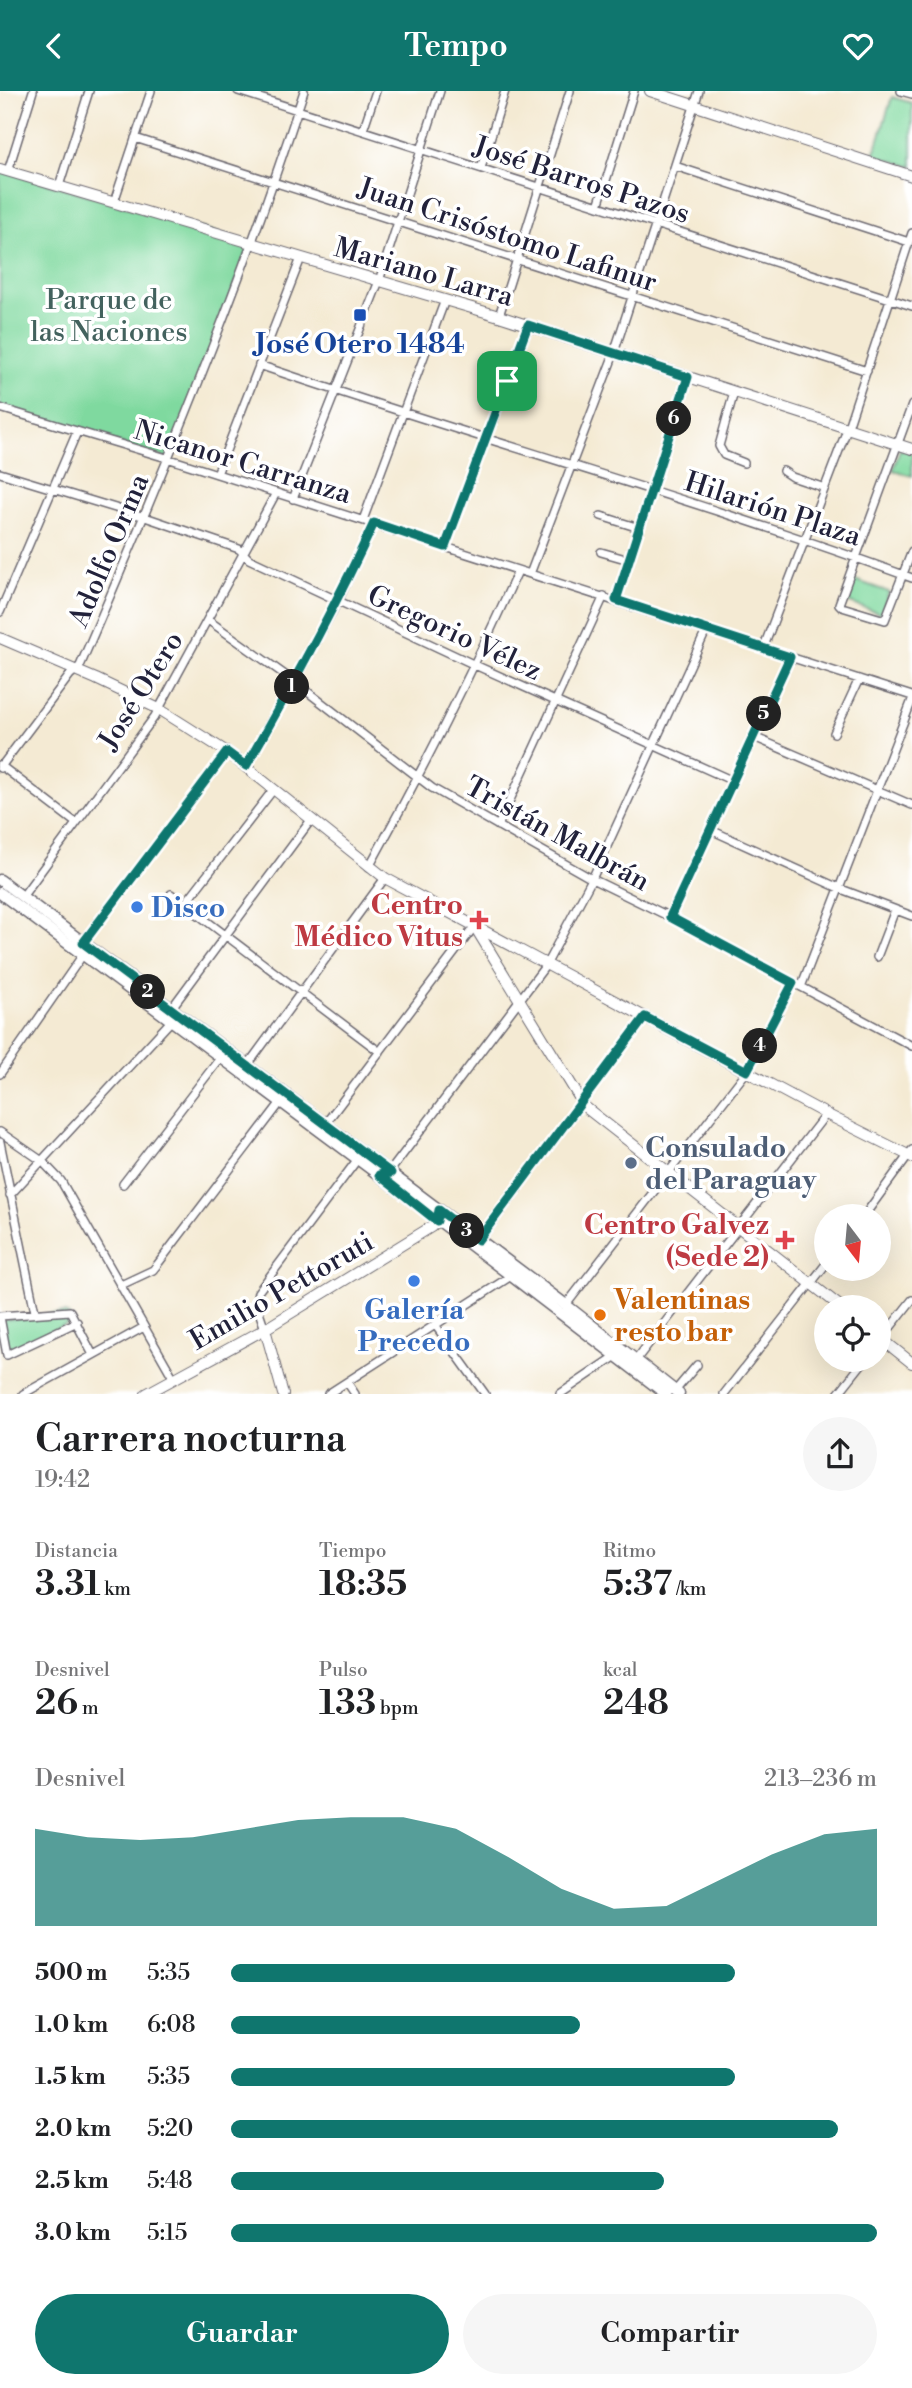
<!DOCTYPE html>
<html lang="es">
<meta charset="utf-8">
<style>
body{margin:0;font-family:"Libre Bodoni",serif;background:#f6f6f6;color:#202124;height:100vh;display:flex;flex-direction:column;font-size:26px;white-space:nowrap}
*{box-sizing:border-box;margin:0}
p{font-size:23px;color:#757577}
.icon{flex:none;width:38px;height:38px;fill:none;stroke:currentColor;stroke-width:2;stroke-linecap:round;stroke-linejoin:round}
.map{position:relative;height:1303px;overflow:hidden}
.details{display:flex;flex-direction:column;background:#fff;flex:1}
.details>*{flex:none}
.needle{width:46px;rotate:164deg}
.buttons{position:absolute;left:814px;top:1113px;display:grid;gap:14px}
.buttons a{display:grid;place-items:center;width:77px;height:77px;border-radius:50%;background:#fff;box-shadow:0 7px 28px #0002;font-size:35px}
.pin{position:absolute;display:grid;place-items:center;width:60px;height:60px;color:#fff;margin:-30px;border-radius:14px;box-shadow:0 4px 10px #0006}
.km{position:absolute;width:35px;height:35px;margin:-18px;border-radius:50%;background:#222;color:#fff;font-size:19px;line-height:35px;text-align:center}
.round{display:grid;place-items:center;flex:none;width:74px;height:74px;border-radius:37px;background:#f6f6f6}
.overview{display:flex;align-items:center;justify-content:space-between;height:119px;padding:0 35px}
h1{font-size:38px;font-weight:600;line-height:52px}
.figures{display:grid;grid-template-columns:repeat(3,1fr);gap:10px;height:119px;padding:7px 35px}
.figures div{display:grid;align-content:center}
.figures b{font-size:35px;font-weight:600}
.figures small{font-size:19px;font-weight:400}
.figures p{font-size:19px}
.chart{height:196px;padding:14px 35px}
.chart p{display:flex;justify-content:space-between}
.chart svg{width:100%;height:126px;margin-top:7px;fill:#0f766e;opacity:.7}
.button{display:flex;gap:14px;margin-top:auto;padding:14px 35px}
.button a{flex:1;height:80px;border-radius:42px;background:#0f766e;color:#fff;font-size:28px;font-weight:600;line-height:80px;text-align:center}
.button a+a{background:#f6f6f6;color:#202124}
ul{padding:0 35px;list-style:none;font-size:23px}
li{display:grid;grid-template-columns:112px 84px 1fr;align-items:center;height:52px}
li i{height:18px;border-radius:9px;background:#0f766e}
header{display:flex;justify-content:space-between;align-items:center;height:91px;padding:0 35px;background:#0f766e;color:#fff;font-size:32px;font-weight:600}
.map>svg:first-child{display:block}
.green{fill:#7fd99f;stroke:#507e6d;stroke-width:2}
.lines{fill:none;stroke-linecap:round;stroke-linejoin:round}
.minor-casing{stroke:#6c6870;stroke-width:10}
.secondary-casing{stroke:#6c6870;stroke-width:12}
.primary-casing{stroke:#6c6870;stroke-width:13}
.minor{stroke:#fff;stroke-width:7}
.secondary{stroke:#fff;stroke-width:10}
.primary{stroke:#fff;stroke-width:10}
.route-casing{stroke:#fff;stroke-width:14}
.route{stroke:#0f766e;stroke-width:9}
.transit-dot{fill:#1a4fb4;stroke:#fff;stroke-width:2.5}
.shop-dot{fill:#3f7fe0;stroke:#fff;stroke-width:2.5}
.health-dot{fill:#e0444e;stroke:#fff;stroke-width:2.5}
.service-dot{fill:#5c6f8a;stroke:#fff;stroke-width:2.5}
.food-dot{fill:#e8710a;stroke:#fff;stroke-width:2.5}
.labels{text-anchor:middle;stroke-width:7;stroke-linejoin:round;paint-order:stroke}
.street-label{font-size:28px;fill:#22223b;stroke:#fff}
.park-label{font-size:28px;fill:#43625e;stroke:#fff}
.transit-label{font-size:28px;font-weight:bold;fill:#164399;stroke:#fff}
.health-label{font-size:28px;font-weight:bold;fill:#be3a42;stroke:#fff;text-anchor:end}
.shop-label{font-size:28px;font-weight:bold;fill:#366cbe;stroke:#fff;text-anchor:start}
.service-label{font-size:28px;font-weight:bold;fill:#4e5e75;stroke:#fff;text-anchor:start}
.food-label{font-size:28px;font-weight:bold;fill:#c56008;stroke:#fff;text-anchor:start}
</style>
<header><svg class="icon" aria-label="back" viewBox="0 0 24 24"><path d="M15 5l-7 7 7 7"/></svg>Tempo<svg class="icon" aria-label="heart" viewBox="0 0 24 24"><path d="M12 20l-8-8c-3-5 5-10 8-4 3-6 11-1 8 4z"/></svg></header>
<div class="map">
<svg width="912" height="1303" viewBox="0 0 912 1303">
<rect width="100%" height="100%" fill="#fff"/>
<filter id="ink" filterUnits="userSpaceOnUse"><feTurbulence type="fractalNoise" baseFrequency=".0143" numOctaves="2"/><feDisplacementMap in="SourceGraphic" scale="14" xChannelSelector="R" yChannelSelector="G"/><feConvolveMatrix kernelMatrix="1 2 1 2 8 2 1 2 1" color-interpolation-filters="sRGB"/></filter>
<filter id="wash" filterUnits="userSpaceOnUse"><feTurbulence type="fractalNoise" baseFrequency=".00686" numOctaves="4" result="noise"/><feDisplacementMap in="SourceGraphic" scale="28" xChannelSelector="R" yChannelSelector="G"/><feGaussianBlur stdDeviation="1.57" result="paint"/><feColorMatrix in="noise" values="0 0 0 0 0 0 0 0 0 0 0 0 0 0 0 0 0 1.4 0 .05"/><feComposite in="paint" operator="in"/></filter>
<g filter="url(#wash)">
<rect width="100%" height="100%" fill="#f4ead3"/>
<path class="green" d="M892 6 912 12V76L874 64Z
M0 78 251 152 170 368 0 317Z
M900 358 912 362V385L893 379Z
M852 488 889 501 881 523 844 510Z
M65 1222 75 1230 8 1260 2 1229Z"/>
</g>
<g filter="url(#ink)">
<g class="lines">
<defs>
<path id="minor" d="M238 0 912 215
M901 0 912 3
M363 39 376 0
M135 47 867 280
M675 75 909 151
M481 77 505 0
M8 80 33 0
M59 95 89 0
M114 111 151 0
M598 115 634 0
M499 225 570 0
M259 274C476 348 697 408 912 487
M734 301 719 355 724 364 744 372
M912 314 839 513 842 516 885 529 912 460
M0 317 170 368 912 605
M783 380 792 386 825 397
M0 382 145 426 239 458 249 468 475 574 733 690
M217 383 301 167
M293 408 379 190 440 0
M601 425 639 437
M363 429 445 209
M445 456 529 234
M601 461 629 469
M530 483 612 268 699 0
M616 509 688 286
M0 521 77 341
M208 529 295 591 432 697 592 788 670 826 912 955
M763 558 848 336 912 142
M834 642 859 588
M754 646 912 714
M0 674 76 732
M246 675 338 510 374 432
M0 677 70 584 80 575C162 386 240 197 304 0
M498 735 604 505
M711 739 841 798 912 825
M369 776C423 679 472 581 518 480
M171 803 380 961
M22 806 155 625 276 402
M184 814 273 699
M670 826 790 566
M81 854 227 661
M877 866 895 819
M801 896 912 609
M171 918 311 729
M247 975 385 787
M0 983 82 865
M325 1033 474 836
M0 1041 42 1070 61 1090 174 1288
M0 1051 35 1221
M388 1083 546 874 592 788 706 540
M123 1093 221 966
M10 1104 171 930
M864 1125 912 1059
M479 1149 645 926
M121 1194 153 1179 157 1174 281 1011
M566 1214 747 980 793 893
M0 1225 70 1220 93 1264
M0 1226 7 1264 77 1231
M436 1235 485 1303
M265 1238 256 1212 258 1201 357 1069
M878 1252 912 1209
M636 1269 826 1023
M347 1291 355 1303
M675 1300 697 1274
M23 1303 144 1236
M328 1303 511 1185
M560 1303 619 1263
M724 1303 826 1173
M838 1303 865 1269"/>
<path id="secondary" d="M650 0 912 85
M0 78 499 225 912 358
M0 547 96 588 159 618 227 661 385 787 826 1023 912 1066
M475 836 585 1016 841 1216
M265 1238 283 1303
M878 1245 912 1272
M146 1303 265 1238 431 1136 437 1130 439 1123"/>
<path id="primary" d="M0 789 566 1214 679 1303
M0 802 379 1084 666 1303"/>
</defs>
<use href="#minor" class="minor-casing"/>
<use href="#secondary" class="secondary-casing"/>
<use href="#primary" class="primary-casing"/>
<use href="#minor" class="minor"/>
<use href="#secondary" class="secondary"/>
<use href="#primary" class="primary"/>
</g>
</g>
<g class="lines" filter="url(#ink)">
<defs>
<path id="route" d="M528 234 688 286 616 509 790 566 670 826 793 892 747 980 645 926 478 1149 439 1119 437 1130 379 1084 391 1082 83 852 227 661 246 675C292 595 335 516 374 432L445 456Z"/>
</defs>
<use href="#route" class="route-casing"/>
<use href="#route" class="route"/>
</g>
<rect class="transit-dot" x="353" y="217" width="14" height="14" rx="3.5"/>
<g class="shop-dot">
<circle cx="137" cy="816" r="7"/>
<circle cx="414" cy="1190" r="7"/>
</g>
<g class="health-dot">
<path d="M475.5 818.5h7v7h7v7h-7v7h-7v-7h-7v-7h7z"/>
<path d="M781.5 1138.5h7v7h7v7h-7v7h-7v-7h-7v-7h7z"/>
</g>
<circle class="service-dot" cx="631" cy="1072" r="7"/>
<circle class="food-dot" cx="600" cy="1224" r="7"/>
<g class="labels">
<g class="street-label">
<text transform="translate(582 88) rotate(18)" y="10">José Barros Pazos</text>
<text transform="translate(508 143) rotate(18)" y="10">Juan Crisóstomo Lafinur</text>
<text transform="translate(424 180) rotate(16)" y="10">Mariano Larra</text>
<text transform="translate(243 370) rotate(17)" y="10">Nicanor Carranza</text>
<text transform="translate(773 417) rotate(18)" y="10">Hilarión Plaza</text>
<text transform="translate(108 459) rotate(-67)" y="10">Adolfo Orma</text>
<text transform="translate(455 541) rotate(25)" y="10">Gregorio Vélez</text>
<text transform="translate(140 599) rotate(-58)" y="10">José Otero</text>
<text transform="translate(558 742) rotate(29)" y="10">Tristán Malbrán</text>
<text transform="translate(281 1199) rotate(-30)" y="10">Emilio Pettoruti</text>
</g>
<g class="park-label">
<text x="109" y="218">Parque de<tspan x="109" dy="32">las Naciones</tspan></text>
</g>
<g class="transit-label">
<text x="360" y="262">José Otero 1484</text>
</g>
<g class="health-label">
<text x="463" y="823">Centro<tspan x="463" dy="32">Médico Vitus</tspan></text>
<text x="769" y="1143">Centro Galvez<tspan x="769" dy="32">(Sede 2)</tspan></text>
</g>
<g class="shop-label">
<text x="151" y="826">Disco</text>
<text x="414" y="1228" text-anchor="middle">Galería<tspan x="414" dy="32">Precedo</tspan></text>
</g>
<g class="service-label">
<text x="645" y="1066">Consulado<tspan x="645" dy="32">del Paraguay</tspan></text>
</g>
<g class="food-label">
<text x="614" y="1218">Valentinas<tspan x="614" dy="32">resto bar</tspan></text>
</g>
</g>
</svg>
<div class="buttons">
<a><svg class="needle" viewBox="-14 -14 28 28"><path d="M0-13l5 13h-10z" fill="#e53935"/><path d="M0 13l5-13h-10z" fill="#757577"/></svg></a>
<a><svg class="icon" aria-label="locate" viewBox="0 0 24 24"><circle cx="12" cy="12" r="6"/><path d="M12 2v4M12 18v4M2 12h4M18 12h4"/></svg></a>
</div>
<div class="pin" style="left:507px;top:290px;background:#1e9e55"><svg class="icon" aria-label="arrive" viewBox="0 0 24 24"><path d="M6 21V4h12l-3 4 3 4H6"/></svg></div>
<b class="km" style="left:292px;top:596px">1</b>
<b class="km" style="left:148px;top:901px">2</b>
<b class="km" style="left:467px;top:1140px">3</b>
<b class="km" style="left:760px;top:955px">4</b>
<b class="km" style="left:764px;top:623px">5</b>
<b class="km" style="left:674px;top:328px">6</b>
</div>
<section class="details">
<div class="overview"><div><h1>Carrera nocturna</h1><p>19:42</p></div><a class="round"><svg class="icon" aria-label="share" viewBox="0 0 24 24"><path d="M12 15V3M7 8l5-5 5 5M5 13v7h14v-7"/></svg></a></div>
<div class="figures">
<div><p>Distancia</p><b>3.31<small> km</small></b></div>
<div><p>Tiempo</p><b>18:35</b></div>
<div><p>Ritmo</p><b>5:37<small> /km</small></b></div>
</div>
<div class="figures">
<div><p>Desnivel</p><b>26<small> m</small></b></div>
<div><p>Pulso</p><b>133<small> bpm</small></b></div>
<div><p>kcal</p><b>248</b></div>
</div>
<div class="chart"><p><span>Desnivel</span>213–236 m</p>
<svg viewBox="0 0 160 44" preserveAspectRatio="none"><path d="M0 44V10L10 13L20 14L30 13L40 10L50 7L60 6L70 6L80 10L90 20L100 31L110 38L120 37L130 28L140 19L150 12L160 10V44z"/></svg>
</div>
<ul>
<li><b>500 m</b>5:35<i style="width:78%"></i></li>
<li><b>1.0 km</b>6:08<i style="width:54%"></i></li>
<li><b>1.5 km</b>5:35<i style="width:78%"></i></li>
<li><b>2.0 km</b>5:20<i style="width:94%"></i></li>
<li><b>2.5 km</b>5:48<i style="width:67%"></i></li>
<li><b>3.0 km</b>5:15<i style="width:100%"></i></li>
</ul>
<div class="button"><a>Guardar</a><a>Compartir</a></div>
</section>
